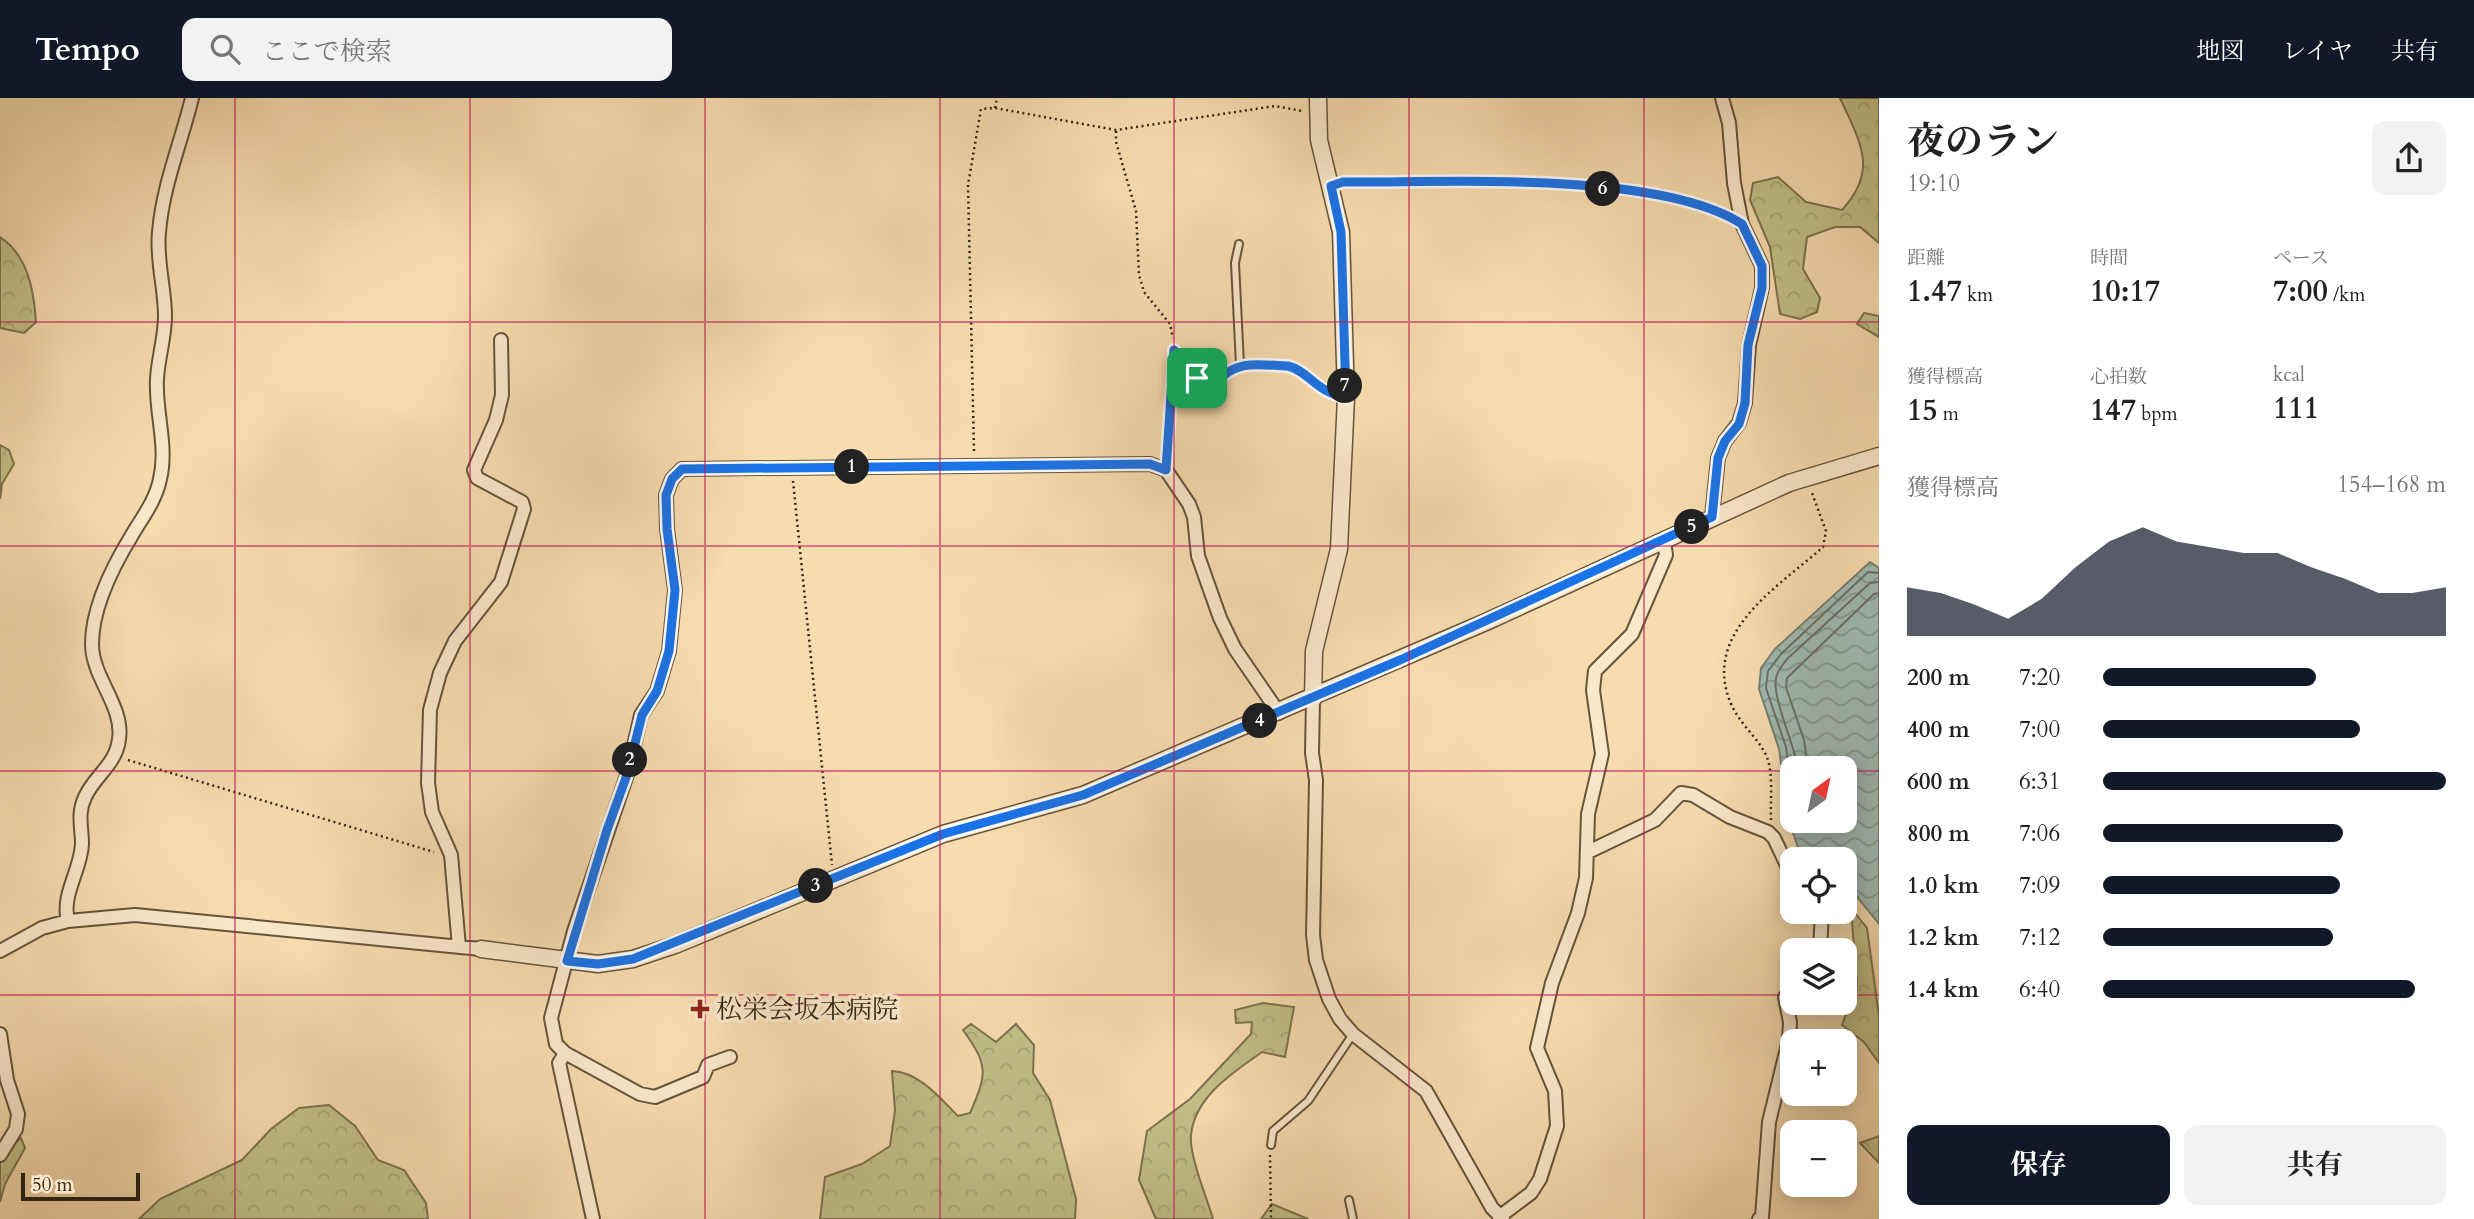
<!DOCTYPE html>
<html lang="ja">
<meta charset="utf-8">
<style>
body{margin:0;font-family:Cardo,"Noto Serif JP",serif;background:#f2f2f2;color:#222;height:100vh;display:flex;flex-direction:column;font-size:26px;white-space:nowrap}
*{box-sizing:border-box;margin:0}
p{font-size:23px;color:#767676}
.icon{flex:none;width:38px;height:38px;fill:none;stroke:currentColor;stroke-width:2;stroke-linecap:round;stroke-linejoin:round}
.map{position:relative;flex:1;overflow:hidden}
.panel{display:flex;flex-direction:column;background:#fff;width:595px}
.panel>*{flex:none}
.needle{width:46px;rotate:33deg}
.controls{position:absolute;left:1780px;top:658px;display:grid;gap:14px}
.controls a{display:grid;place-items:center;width:77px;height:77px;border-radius:14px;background:#fff;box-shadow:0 4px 18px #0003;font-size:35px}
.scale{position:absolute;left:21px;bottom:18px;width:119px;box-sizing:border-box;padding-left:7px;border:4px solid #352614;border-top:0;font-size:19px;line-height:24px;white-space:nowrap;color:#352614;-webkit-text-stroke:5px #fae8cb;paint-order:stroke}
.pin{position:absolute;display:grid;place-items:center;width:60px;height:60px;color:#fff;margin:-30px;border-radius:14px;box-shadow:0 4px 10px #0006}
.km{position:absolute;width:35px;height:35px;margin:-18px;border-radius:50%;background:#222;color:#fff;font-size:19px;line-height:35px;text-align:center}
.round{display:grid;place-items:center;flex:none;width:74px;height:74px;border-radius:14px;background:#f2f2f2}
.head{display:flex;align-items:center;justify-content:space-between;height:119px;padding:0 28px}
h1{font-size:38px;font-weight:700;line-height:52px}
.figures{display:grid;grid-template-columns:repeat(3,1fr);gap:10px;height:119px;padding:7px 28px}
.figures div{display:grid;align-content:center}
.figures b{font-size:30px;font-weight:700}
.figures small{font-size:19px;font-weight:400}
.figures p{font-size:19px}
.chart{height:196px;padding:14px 28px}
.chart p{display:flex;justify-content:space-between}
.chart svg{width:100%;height:126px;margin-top:7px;fill:#111827;opacity:.7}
.primary-button{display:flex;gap:14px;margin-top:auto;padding:14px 28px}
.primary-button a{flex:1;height:80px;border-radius:14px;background:#111827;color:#fff;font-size:28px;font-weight:700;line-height:80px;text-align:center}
.primary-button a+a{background:#f2f2f2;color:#222}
ul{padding:0 28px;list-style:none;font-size:23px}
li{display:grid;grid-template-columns:112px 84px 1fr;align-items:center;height:52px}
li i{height:18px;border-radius:9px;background:#111827}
header{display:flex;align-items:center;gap:42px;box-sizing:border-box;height:98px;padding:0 35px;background:#111827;color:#fff}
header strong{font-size:33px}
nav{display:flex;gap:38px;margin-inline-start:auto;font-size:24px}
.search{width:490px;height:63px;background:#f2f2f2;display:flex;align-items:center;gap:18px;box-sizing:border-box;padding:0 24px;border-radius:14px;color:#767676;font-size:26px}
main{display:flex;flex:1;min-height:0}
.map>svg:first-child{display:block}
.forest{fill:url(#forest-crowns);stroke:#7b724e;stroke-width:2}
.water{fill:url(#water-waves);stroke:#757f73;stroke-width:2;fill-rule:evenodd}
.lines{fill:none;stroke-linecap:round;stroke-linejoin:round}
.shore{stroke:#6a7064;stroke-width:2}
.service-casing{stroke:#66543b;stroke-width:10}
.minor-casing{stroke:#66543b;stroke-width:16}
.tertiary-casing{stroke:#66543b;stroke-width:19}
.path{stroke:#352614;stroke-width:2.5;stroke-dasharray:2 3.5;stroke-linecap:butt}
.service{stroke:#fae8cb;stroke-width:6}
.minor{stroke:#fae8cb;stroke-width:12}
.tertiary{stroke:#fae8cb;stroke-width:16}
.route-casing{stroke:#fff;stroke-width:14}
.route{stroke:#1a73e8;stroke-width:9}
.grid{fill:none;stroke:#c2185b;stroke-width:2;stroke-opacity:0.55}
.poi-dot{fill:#8f2418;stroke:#fae8cb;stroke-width:2.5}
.labels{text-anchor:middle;stroke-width:7;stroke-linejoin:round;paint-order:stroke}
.poi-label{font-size:26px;fill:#352614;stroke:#fae8cb;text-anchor:start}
</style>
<header>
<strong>Tempo</strong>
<div class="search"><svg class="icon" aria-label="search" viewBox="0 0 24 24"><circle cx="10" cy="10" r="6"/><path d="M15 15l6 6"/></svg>ここで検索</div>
<nav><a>地図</a><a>レイヤ</a><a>共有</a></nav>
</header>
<main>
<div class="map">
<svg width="1879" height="1121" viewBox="0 0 1879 1121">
<defs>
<pattern id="forest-crowns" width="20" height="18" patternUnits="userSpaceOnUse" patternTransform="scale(1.75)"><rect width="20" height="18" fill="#c1bf87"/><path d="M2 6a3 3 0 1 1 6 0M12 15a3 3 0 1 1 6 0" fill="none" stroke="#a6a474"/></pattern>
<pattern id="water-waves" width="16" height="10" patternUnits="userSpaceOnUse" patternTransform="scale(1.75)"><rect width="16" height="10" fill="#9fbab3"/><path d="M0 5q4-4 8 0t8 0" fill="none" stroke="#829790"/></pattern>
</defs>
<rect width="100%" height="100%" fill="#f7dcaf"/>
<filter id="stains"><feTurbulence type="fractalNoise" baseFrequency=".00286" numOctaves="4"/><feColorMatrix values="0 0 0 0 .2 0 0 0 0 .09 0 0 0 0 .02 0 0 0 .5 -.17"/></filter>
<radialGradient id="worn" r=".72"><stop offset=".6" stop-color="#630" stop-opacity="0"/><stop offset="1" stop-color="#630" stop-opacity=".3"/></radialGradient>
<path class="forest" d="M1840 0H1879V145L1860 129H1835L1807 139 1803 171 1820 200 1817 214 1800 221 1780 216 1770 149 1750 102 1753 85 1778 79 1806 104 1842 112C1879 72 1860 44 1840 0Z
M0 139C28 157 34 193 36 224L24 235 0 230Z
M1864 215 1879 218V239L1857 226Z
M0 347 9 352 14 366 2 386 0 401Z
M1851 810 1867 830 1879 918V965L1864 944 1842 927 1857 887Z
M1263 905 1294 909 1285 959 1262 954C1233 975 1195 998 1191 1037 1189 1058 1207 1100 1213 1121H1156L1139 1082 1147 1033 1190 1001 1251 936 1252 924 1236 925 1235 912Z
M971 926 996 944 1016 926 1034 947 1033 975 1050 1002 1076 1101 1075 1121H820L825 1079 862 1066 890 1048 895 1012 892 973C919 974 940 1000 958 1018L970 1015C987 976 989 968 963 932Z
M329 1007 355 1028 378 1062 404 1072 426 1105 428 1121H139L160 1101 242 1062 271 1031 299 1010Z
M1879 1038V1065L1860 1045Z
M21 1040 25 1050 5 1086 0 1104V1047L12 1048Z
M1272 1106 1308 1121H1261Z"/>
<path class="water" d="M1870 464 1879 470V826L1845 784 1844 761H1802L1789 723 1779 651 1759 591 1761 570 1775 551ZM1792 670H1844V723H1792Z"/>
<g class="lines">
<path class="shore" d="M1798 670C1794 645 1772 600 1776 580 1777 573 1783 567 1787 561L1870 485 1879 484
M1808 670 1804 642 1786 589 1787 580 1874 496 1879 495
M1792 693 1786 649 1766 590 1768 573 1781 556 1868 474 1879 475"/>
<defs>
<path id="service" d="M1239 146 1235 165 1240 267
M1174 252C1187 267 1192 286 1216 284 1238 261 1258 267 1288 268 1307 272 1316 295 1344 299
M1271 1047 1273 1033 1308 1003 1353 936
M1349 1102 1353 1121"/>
<path id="minor" d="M1712 419 1718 360 1725 343 1739 325 1745 305 1749 247 1762 190V168L1742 126 1734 85 1729 25 1722 0
M1313 601 1312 655 1316 682 1313 837 1316 862 1329 901 1340 921 1353 936 1426 993 1492 1110 1503 1121
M1588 754 1655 722 1681 695 1693 697 1730 719 1768 734 1774 740 1792 778
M68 823C61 797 81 772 82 746 82 729 77 716 85 699 95 677 116 667 119 641 124 608 92 580 92 546 92 509 113 468 132 437 142 420 156 402 160 381 168 348 155 314 157 281 158 260 165 240 165 218 165 190 156 162 159 134 163 87 181 45 192 0
M459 849 451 757 432 714 428 685 430 612 440 575 455 543 501 484 524 411 522 404 477 380 474 372 496 322 502 297 501 242
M1820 852 1822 814
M0 853 42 830 68 823 135 817 481 851
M0 936 7 982 18 1016 16 1031 0 1057
M565 955 559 965 593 1121
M730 959 708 967 703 979 655 999 640 996 565 955 556 946 551 920 574 833 628 674 641 617 657 593 669 553 675 492 667 431 666 397 672 381 682 371 1150 366 1166 372 1189 406 1194 419 1198 458 1220 520 1235 551 1279 615
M1499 1119 1531 1095 1540 1081 1557 1028 1555 993 1537 950 1552 885 1578 815 1586 780 1588 716 1602 656 1593 592 1595 573 1632 536 1666 457 1664 444
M1759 1121 1762 1119 1769 1024 1789 942 1790 924 1785 899 1792 889"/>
<path id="tertiary" d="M1313 601 1314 553 1339 451 1346 299 1341 134 1319 42 1318 0
M481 851 598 866 633 861 675 847 943 736 1083 697 1488 523 1789 385 1879 358"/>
</defs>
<use href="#service" class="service-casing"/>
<use href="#minor" class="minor-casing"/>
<use href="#tertiary" class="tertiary-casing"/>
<path class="path" d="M995 10 997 0
M1116 33V44L1136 113 1139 177 1144 194 1170 226 1173 240
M1345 84 1544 86 1666 96 1726 118
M974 353 968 87 981 11 995 10 1116 32 1275 8 1302 13
M1169 359 1168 311 1173 268
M793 383 832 767
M128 662 434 754
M1771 722C1770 703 1774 674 1766 657 1757 639 1741 627 1732 608 1699 536 1777 490 1823 449L1826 433 1812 395
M1270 1057 1271 1121"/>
<use href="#service" class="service"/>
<use href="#minor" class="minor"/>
<use href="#tertiary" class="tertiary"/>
</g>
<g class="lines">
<defs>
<path id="route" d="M1343 84C1446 85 1657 72 1742 126L1762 168V190L1748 247 1745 305 1739 326 1725 343 1718 360 1712 419 1400 562 1083 697 943 736 633 861 598 866 567 863 607 732 628 674 642 617 657 593 669 553 675 492 667 431 666 397 672 381 682 371 1150 366 1166 372 1174 252C1187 267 1192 286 1216 284 1238 261 1258 267 1288 268 1309 273 1316 295 1346 299L1341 134 1331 88Z"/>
</defs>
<use href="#route" class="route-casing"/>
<use href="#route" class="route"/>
</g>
<path class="grid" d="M235 0V1121M470 0V1121M705 0V1121M940 0V1121M1174 0V1121M1409 0V1121M1644 0V1121M0 224H1879M0 448H1879M0 673H1792M1844 673H1879M0 897H1792M1844 897H1879"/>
<path class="poi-dot" d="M696.5 900.5h7v7h7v7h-7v7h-7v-7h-7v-7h7z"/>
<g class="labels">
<g class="poi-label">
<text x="716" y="920">松栄会坂本病院</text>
</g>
</g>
<rect width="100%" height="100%" filter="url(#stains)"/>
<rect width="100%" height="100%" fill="url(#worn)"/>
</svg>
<div class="controls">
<a><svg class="needle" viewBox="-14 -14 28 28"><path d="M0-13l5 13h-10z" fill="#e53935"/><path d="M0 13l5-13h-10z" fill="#767676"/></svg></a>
<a><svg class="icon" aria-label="locate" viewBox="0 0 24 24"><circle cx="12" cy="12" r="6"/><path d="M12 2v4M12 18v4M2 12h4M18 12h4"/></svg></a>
<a><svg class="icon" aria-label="layers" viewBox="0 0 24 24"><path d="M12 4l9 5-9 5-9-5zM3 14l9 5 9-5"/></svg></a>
<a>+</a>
<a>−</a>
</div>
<div class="scale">50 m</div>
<div class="pin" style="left:1197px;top:280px;background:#1e9e55"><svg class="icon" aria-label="arrive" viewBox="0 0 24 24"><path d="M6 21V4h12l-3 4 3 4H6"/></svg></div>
<b class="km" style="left:852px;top:369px">1</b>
<b class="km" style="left:630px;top:662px">2</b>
<b class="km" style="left:816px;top:788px">3</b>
<b class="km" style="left:1260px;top:623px">4</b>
<b class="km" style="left:1692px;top:429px">5</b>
<b class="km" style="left:1603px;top:91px">6</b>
<b class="km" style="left:1345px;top:288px">7</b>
</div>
<section class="panel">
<div class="head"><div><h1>夜のラン</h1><p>19:10</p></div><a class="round"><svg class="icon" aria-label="share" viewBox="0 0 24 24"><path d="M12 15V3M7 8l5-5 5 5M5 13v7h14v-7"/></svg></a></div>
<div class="figures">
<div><p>距離</p><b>1.47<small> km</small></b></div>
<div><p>時間</p><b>10:17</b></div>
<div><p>ペース</p><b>7:00<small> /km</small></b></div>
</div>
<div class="figures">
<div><p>獲得標高</p><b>15<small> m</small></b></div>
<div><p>心拍数</p><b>147<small> bpm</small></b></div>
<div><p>kcal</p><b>111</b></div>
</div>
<div class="chart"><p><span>獲得標高</span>154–168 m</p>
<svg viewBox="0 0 160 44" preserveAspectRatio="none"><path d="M0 44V27L10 29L20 33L30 38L40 31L50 20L60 11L70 6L80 11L90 13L100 15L110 15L120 20L130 24L140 29L150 29L160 27V44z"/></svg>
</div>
<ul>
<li><b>200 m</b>7:20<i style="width:62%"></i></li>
<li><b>400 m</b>7:00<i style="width:75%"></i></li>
<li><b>600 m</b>6:31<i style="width:100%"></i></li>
<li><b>800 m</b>7:06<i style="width:70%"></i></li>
<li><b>1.0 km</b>7:09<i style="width:69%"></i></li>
<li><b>1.2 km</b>7:12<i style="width:67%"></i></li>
<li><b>1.4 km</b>6:40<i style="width:91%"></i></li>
</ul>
<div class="primary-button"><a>保存</a><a>共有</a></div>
</section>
</main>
